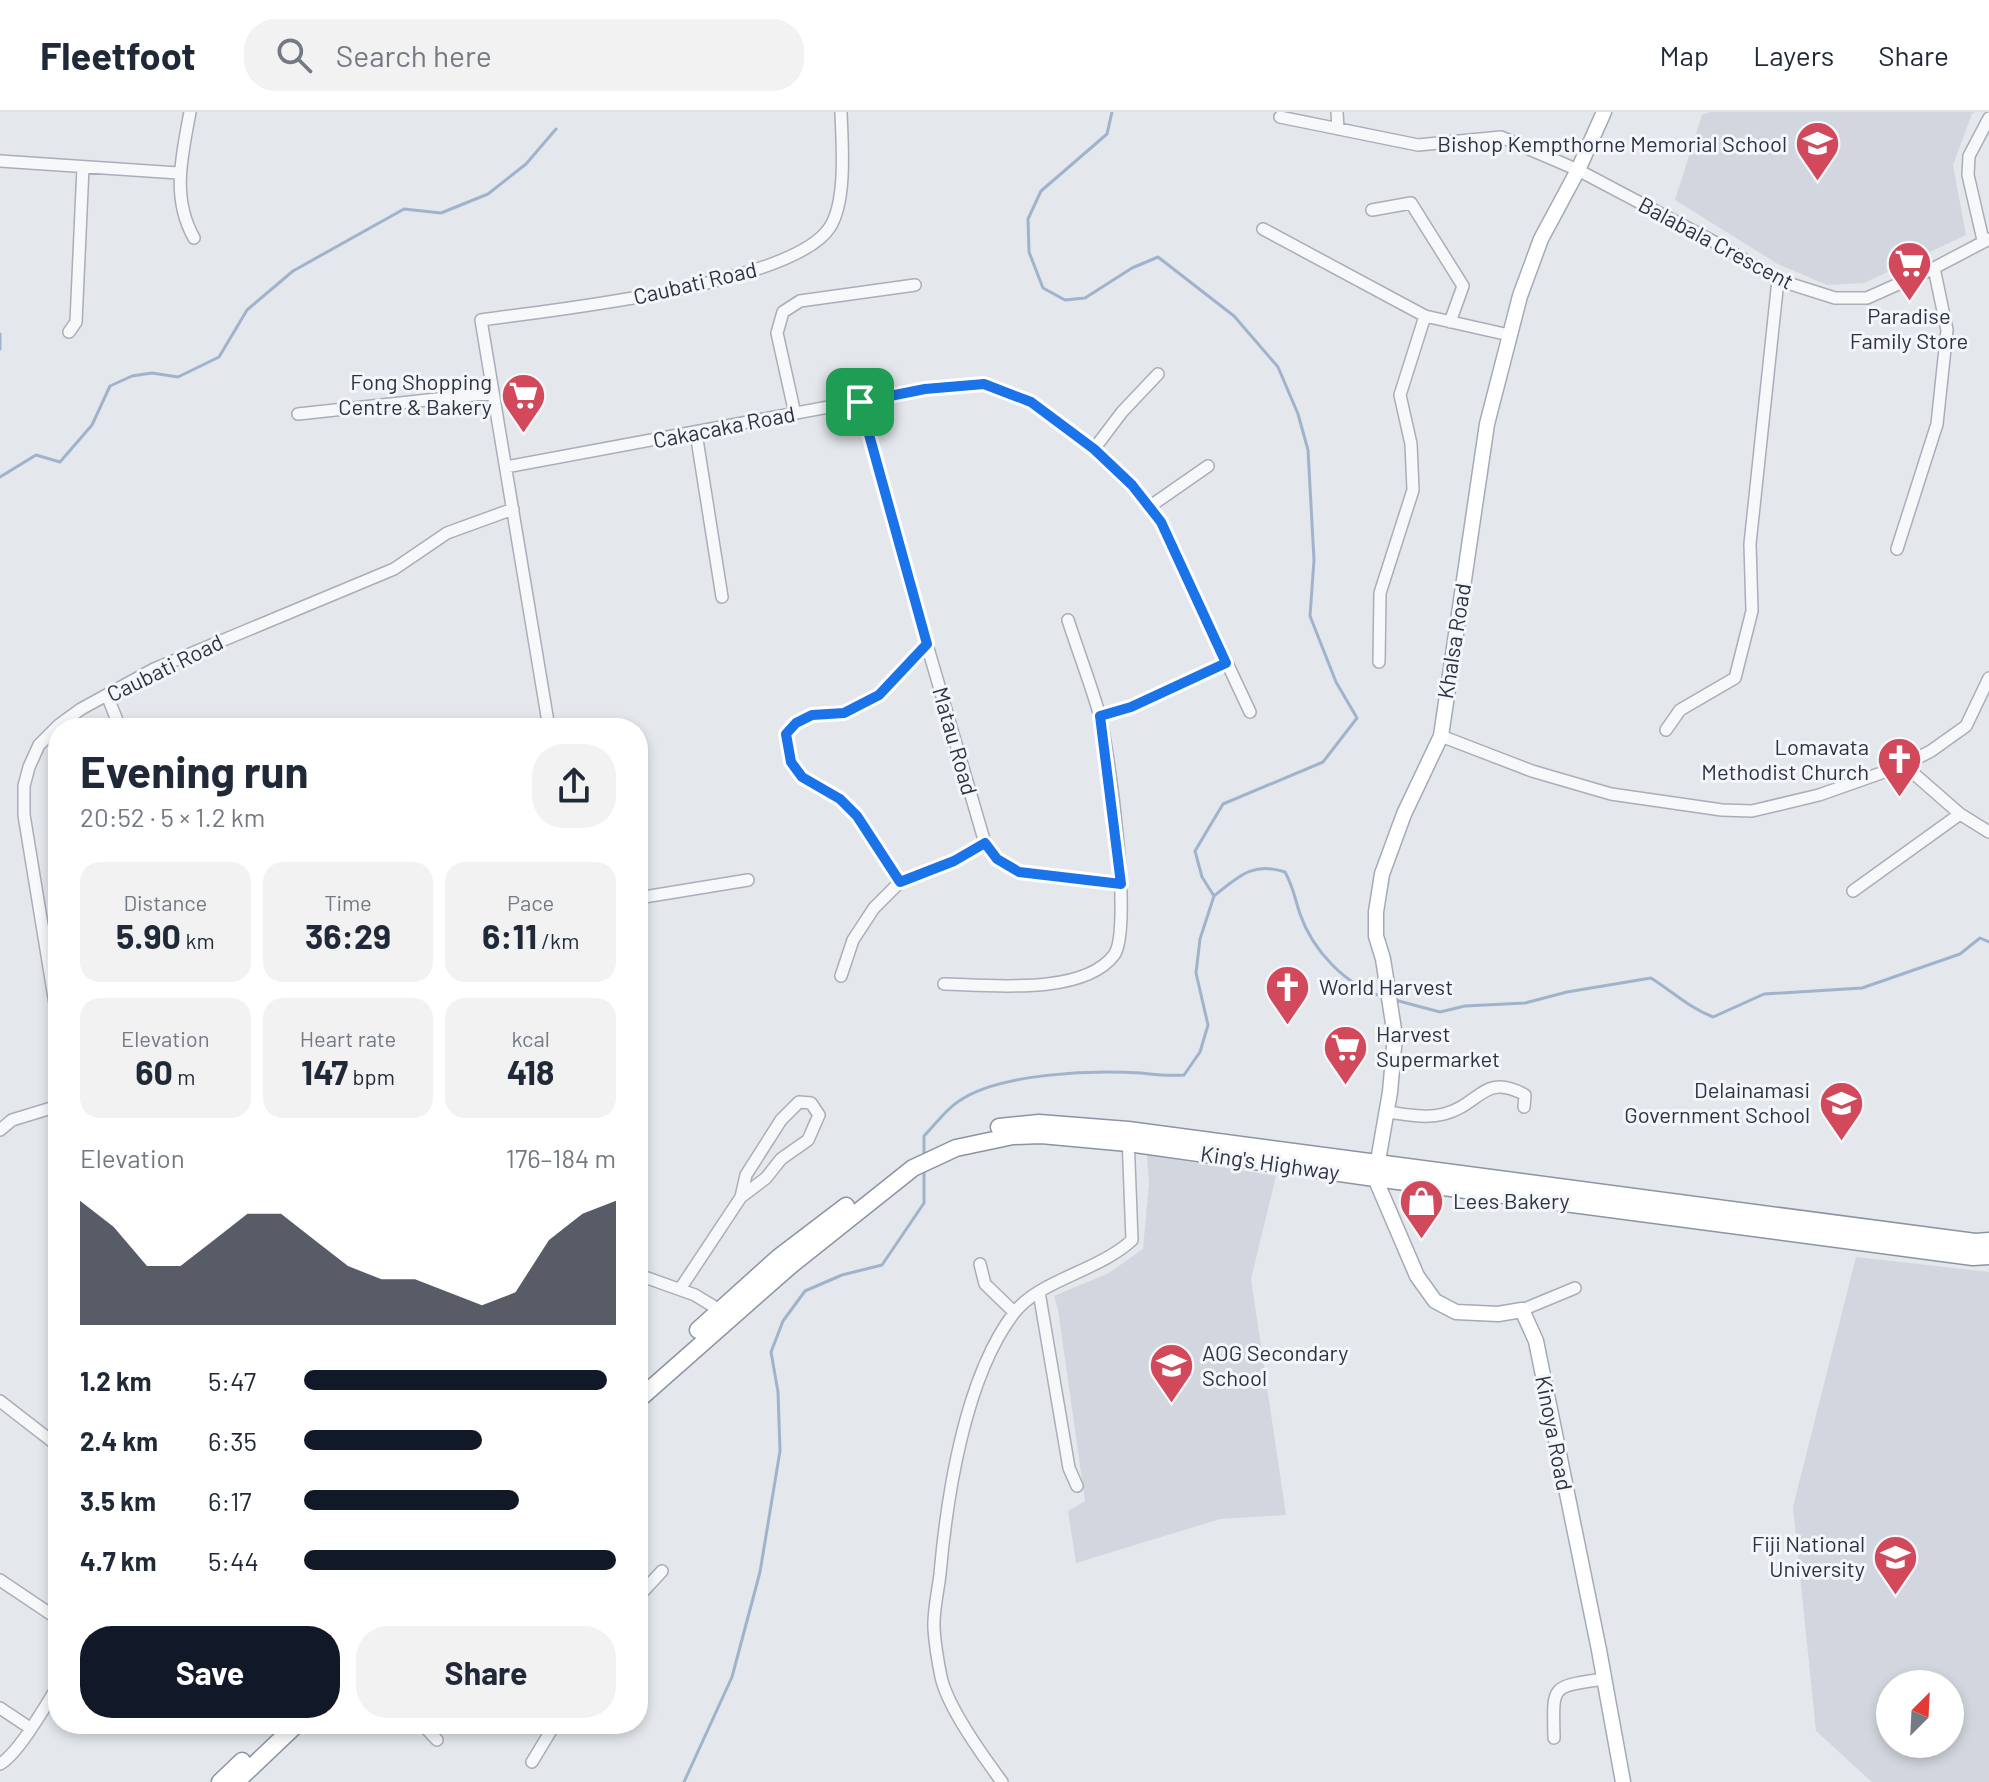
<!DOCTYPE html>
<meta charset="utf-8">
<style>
body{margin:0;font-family:Barlow,sans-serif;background:#f2f2f3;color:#1f2937;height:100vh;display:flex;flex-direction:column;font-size:30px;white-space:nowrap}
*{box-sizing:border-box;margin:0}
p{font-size:26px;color:#747a83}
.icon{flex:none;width:44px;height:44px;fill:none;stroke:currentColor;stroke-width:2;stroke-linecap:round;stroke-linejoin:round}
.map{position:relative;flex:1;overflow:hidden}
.panel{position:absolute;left:48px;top:606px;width:600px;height:1016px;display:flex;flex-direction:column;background:#fff;border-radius:32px;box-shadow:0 4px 12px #0003}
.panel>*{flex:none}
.needle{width:52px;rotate:24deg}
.buttons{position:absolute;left:1876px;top:1558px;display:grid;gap:16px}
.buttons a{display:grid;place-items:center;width:88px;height:88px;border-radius:50%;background:#fff;box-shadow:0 4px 12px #0003;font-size:40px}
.pin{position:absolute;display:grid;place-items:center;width:68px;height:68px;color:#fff;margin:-34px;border-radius:16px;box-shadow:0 4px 12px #0006}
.round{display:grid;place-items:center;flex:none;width:84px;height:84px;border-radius:32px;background:#f2f2f3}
.headline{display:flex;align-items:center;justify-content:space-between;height:136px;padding:0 32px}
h1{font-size:44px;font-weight:700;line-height:60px}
.stats{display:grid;grid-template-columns:repeat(3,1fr);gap:12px;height:136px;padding:8px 32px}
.stats div{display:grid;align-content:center;border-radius:20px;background:#f2f2f3;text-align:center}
.stats b{font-size:34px;font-weight:700}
.stats small{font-size:22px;font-weight:400}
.stats p{font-size:22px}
.chart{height:224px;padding:16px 32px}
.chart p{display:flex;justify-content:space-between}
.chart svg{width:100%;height:144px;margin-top:8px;fill:#111827;opacity:.7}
.action{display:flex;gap:16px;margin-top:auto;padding:16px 32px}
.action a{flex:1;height:92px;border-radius:32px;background:#111827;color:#fff;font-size:32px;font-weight:700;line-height:92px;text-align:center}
.action a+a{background:#f2f2f3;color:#1f2937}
ul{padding:0 32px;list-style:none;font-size:26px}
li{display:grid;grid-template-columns:128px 96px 1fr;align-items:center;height:60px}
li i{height:20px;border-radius:10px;background:#111827}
header{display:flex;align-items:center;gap:48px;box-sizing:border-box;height:112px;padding:0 40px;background:#fff;border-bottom:2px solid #e0e1e3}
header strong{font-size:38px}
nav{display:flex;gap:44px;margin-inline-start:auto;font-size:28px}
.search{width:560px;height:72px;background:#f2f2f3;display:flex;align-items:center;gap:20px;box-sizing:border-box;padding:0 28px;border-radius:32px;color:#747a83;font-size:30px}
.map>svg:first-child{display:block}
.built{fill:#d2d6de;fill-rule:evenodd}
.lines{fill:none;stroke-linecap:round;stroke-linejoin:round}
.stream{stroke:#9fb4cc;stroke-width:3}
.minor-casing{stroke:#a9aeb7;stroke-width:14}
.major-casing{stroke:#a3abb8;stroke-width:17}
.highway-casing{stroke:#8b94a3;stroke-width:19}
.minor{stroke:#f7f8fa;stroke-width:11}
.major{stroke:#fff;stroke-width:14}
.highway{stroke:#fff;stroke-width:16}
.route-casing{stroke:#fff;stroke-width:16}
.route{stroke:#1a73e8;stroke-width:10}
.labels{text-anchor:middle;stroke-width:6;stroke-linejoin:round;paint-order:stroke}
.poi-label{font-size:22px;fill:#2b3445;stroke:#f4f6f9;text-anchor:end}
.street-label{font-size:22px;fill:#2b3445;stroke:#f4f6f9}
</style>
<header>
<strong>Fleetfoot</strong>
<div class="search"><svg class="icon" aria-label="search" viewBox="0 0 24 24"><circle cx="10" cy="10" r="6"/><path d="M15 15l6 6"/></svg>Search here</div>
<nav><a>Map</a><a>Layers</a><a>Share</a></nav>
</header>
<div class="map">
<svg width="1989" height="1670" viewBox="0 0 1989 1670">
<rect width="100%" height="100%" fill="#e4e7ec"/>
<path class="built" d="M1710 0H1975L1972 2 1953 53 1966 123 1864 171 1827 173 1778 152 1675 88 1702 3Z
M1147 1043 1276 1064 1251 1167 1286 1403 1220 1407 1076 1451 1068 1399 1085 1389 1058 1197 1054 1184 1109 1161 1143 1137 1149 1072Z
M1856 1145 1989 1160V1670H1872L1816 1619 1793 1395ZM1950 1572V1632H1890V1572Z"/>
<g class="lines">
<path class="stream" d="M0 222V237
M0 365 36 343 60 350 92 313 110 274 132 264 152 261 178 265 219 245 247 198 293 159 404 97 441 101 488 82 526 52 556 17
M1214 784C1238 765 1253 749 1285 760 1293 774 1295 787 1300 802 1313 839 1346 874 1384 885
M1395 888 1440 900 1465 894 1525 891 1567 880 1651 866C1673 880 1688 895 1713 905L1764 882 1862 876 1960 842 1980 826 1989 830
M924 1043V1024C935 1013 946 997 959 989 999 961 1093 958 1141 961 1156 963 1169 964 1184 963L1200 940 1208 913 1196 861 1200 827 1214 784 1202 765 1195 739 1223 692 1323 650 1357 606 1336 570 1310 504 1314 448 1308 338 1298 302 1278 255 1234 204 1158 145 1132 156 1085 186 1065 188 1043 176 1029 140 1028 107 1041 79 1107 22 1112 0
M684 1670 732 1565 760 1460 780 1339 778 1280 771 1240 783 1209 805 1179 842 1163 882 1153 924 1091V1058"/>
<defs>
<path id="minor" d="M190 0C182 44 171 85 194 126
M1337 0 1338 17
M1280 5 1418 33 1501 25 1578 58 1718 132 1778 168 1835 186H1867L1934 156 1989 127
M0 49 178 61
M1372 98 1411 91 1463 174 1450 210
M1263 117 1425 204 1509 223
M1983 128 1968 63 1969 44 1989 6
M69 220 76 210 83 55
M860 290 913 485 985 731 997 747 1019 760 1121 772
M298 302 493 281
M795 302 777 221 783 200 800 189 915 173
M696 321 722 485
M1094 337 1122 300 1158 262
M506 355 925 277 984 272 1031 290 1094 337 1132 373 1161 410 1250 600
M1149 395 1208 354
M1897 437 1937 312 1947 218 1934 156
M1379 550 1380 481 1413 378 1411 332 1400 283 1425 204
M107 583 120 616
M1100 604 1131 595 1226 551
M549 616 481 208C551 198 794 173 830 115 847 88 842 31 841 0
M1666 618 1680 598 1735 566 1752 499 1750 432 1778 168
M1441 624 1532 659 1611 682 1722 698 1752 699 1819 683 1904 653 1931 639 1966 614 1989 566
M1904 653 1960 702 1989 720
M900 770 857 704 840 687 802 665 791 650 786 622 796 611 812 603 844 601 879 583 927 532
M1853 779 1960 702
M638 786 748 768
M841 864 853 828 874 796 900 770 954 749 985 731
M944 872C989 873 1083 884 1114 843 1133 818 1109 636 1099 601 1090 570 1078 539 1068 508
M58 910 24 703V674L29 655 39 633 59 613 81 597 154 557 394 457 447 421 513 397
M1386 1000C1405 1002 1425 1007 1444 1002 1480 993 1484 960 1525 983L1524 995
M0 1018 12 1008 58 994
M638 1152 639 1163 695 1183 726 1202
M980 1152 985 1172 1014 1200
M680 1177 741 1085 746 1063 781 1008 799 990 811 991 819 1003 808 1028 781 1047 766 1066 741 1085
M1039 1180 1069 1356 1077 1374
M1522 1198 1575 1176
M0 1289 58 1334
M0 1468 58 1507
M638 1485 662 1459
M0 1596 30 1616
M422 1612 437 1628
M1554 1626C1553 1572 1550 1575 1604 1567
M532 1650 555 1612
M0 1652C19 1641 45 1594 58 1574
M1002 1670C983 1644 948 1596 941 1565 938 1550 935 1532 934 1517 933 1499 938 1480 940 1462 947 1383 965 1265 1014 1201 1039 1168 1099 1159 1132 1128L1128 1024"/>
<path id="major" d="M1604 0 1578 58 1541 127 1520 184 1487 312 1441 624 1404 702 1382 762 1376 800V824L1383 847 1395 924 1390 980 1375 1066 1417 1164 1435 1189 1456 1200 1498 1202 1522 1198 1536 1229 1599 1538 1623 1670"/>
<path id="highway" d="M999 1015 1039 1011 1128 1018 1975 1130 1989 1129
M698 1218 779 1145 846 1094
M638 1288 790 1154 913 1056 956 1036 1013 1024 1041 1023 1128 1031 1375 1066 1973 1145 1989 1144
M220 1670 242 1649
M236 1670 297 1612"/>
</defs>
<use href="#minor" class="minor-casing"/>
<use href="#major" class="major-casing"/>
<use href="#highway" class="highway-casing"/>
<use href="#minor" class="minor"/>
<use href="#major" class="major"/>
<use href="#highway" class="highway"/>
</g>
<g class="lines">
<defs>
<path id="route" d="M984 272 1031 290 1094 337 1132 373 1161 410 1226 551 1131 595 1100 604 1121 772 1019 760 997 747 985 731 954 749 900 770 857 704 840 687 802 665 791 650 786 622 796 611 812 603 844 601 879 583 927 532 860 290 925 277Z"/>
</defs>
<use href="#route" class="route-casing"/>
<use href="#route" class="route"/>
</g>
<defs>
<symbol id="school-pin" viewBox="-11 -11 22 30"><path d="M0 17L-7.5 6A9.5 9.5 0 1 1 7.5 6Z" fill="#d1495b" stroke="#f4f6f9"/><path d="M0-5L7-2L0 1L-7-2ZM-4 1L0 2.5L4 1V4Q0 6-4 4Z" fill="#fff"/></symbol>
<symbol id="supermarket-pin" viewBox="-11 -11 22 30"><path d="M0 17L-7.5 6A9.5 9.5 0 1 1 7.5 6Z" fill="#d1495b" stroke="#f4f6f9"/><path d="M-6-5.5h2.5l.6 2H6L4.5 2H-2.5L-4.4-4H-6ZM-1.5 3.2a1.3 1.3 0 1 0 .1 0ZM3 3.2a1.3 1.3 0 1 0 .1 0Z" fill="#fff"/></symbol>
<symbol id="church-pin" viewBox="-11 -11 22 30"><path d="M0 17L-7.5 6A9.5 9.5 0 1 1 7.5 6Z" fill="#d1495b" stroke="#f4f6f9"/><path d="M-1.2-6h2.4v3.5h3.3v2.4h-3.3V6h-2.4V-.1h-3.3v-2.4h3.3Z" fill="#fff"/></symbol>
<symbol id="shop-pin" viewBox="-11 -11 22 30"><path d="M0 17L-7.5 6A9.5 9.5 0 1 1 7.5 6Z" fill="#d1495b" stroke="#f4f6f9"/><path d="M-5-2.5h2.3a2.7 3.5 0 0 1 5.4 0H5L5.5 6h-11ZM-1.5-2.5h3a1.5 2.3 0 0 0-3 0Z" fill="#fff"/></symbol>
<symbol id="university-pin" viewBox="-11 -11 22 30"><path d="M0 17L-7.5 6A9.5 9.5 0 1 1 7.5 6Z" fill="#d1495b" stroke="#f4f6f9"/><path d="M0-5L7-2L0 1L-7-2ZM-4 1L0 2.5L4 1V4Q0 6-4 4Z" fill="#fff"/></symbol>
</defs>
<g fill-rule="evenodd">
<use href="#school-pin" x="1792" y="6" width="51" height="69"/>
<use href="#supermarket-pin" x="1884" y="126" width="51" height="69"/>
<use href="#supermarket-pin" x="498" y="258" width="51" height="69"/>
<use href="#church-pin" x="1874" y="622" width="51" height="69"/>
<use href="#church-pin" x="1262" y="850" width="51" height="69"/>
<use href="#supermarket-pin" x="1320" y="910" width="51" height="69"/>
<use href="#school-pin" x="1816" y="966" width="51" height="69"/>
<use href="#shop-pin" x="1396" y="1064" width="51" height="69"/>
<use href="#university-pin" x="1146" y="1228" width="51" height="69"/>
<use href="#university-pin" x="1870" y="1420" width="51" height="69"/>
</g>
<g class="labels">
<g class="poi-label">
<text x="1787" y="40">Bishop Kempthorne Memorial School</text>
<text x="1909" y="212" text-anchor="middle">Paradise<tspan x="1909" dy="25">Family Store</tspan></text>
<text x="492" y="278">Fong Shopping<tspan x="492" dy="25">Centre &amp; Bakery</tspan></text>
<text x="1869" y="643">Lomavata<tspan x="1869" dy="25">Methodist Church</tspan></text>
<text x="1319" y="883" text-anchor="start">World Harvest</text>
<text x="1376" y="930" text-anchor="start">Harvest<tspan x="1376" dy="25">Supermarket</tspan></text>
<text x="1810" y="986">Delainamasi<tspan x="1810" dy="25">Government School</tspan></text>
<text x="1453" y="1097" text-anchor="start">Lees Bakery</text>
<text x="1202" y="1249" text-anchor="start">AOG Secondary<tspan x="1202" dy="25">School</tspan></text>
<text x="1865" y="1440">Fiji National<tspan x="1865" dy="25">University</tspan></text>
</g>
<g class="street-label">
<text transform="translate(1716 131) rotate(28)" y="8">Balabala Crescent</text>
<text transform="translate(695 171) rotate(-13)" y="8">Caubati Road</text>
<text transform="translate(724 315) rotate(-11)" y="8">Cakacaka Road</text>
<text transform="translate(1454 529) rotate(-81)" y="8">Khalsa Road</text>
<text transform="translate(165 556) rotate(-26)" y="8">Caubati Road</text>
<text transform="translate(955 629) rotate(74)" y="8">Matau Road</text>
<text transform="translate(1270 1051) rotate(8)" y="8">King's Highway</text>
<text transform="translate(1554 1321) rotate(79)" y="8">Kinoya Road</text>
</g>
</g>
</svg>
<div class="buttons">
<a><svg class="needle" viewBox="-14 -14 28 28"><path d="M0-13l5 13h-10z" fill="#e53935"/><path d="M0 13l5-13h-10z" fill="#747a83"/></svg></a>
</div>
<div class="pin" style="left:860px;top:290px;background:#1e9e55"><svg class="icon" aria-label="arrive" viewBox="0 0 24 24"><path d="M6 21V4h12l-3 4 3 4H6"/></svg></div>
<section class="panel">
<div class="headline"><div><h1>Evening run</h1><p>20:52 · 5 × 1.2 km</p></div><a class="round"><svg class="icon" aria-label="share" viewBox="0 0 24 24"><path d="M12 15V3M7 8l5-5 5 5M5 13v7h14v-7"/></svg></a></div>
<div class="stats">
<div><p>Distance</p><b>5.90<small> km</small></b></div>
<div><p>Time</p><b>36:29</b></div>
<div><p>Pace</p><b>6:11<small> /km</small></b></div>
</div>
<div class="stats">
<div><p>Elevation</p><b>60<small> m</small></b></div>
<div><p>Heart rate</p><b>147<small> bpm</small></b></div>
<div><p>kcal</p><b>418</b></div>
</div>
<div class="chart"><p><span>Elevation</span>176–184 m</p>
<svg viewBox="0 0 160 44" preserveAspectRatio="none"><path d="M0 44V6L10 14L20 26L30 26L40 18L50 10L60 10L70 18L80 26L90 30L100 30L110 34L120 38L130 34L140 18L150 10L160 6V44z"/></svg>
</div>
<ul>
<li><b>1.2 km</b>5:47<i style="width:97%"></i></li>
<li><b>2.4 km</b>6:35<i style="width:57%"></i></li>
<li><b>3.5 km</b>6:17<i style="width:69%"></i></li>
<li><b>4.7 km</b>5:44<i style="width:100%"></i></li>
</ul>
<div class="action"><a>Save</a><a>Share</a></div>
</section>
</div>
